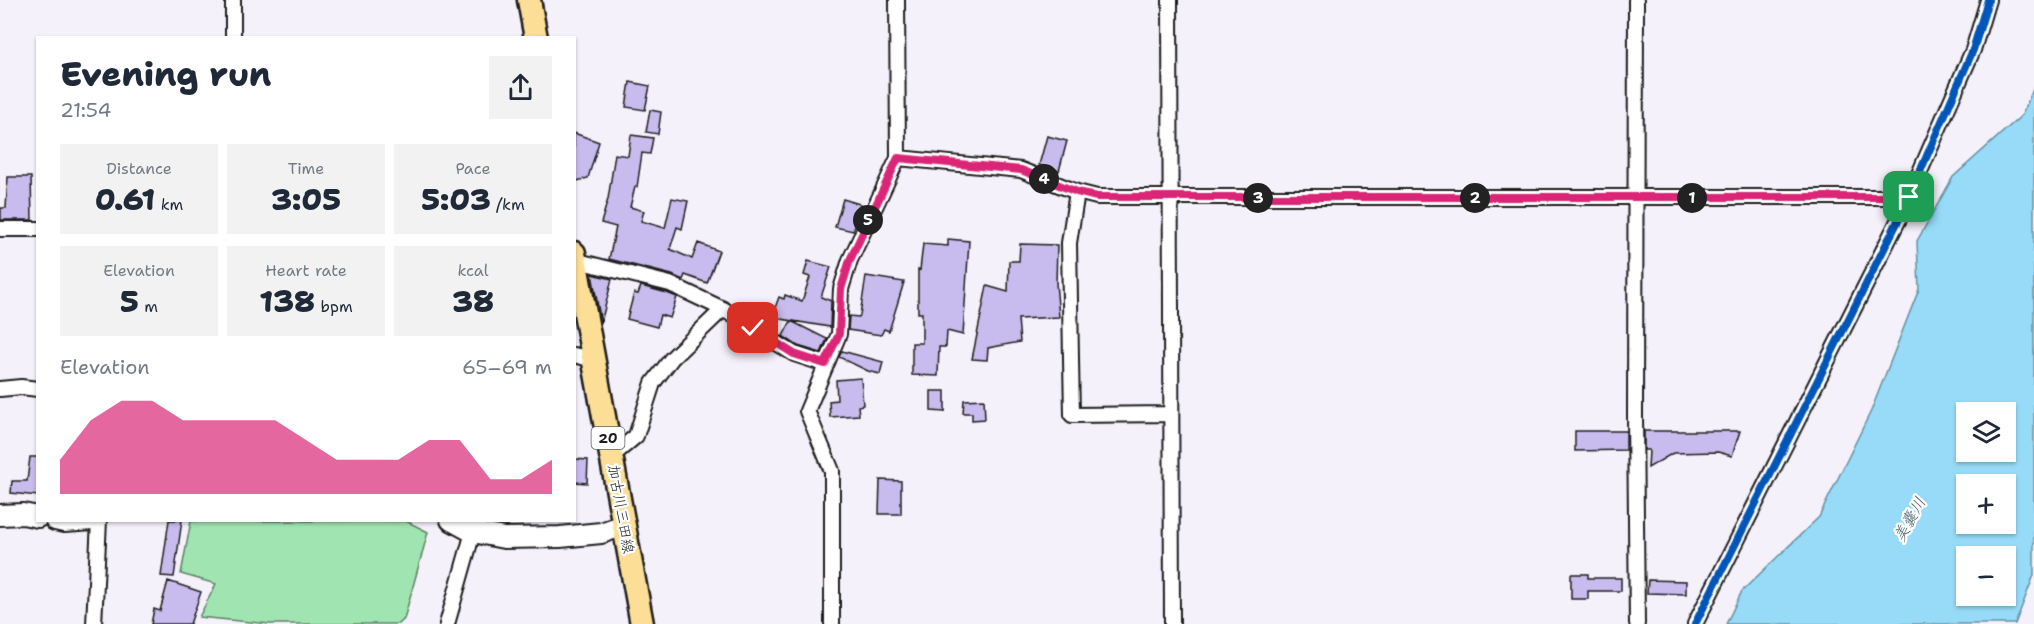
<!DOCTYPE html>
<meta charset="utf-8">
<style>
body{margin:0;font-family:"Shantell Sans","Klee One",sans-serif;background:#f2f2f3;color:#1f2937;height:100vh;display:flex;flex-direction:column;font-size:22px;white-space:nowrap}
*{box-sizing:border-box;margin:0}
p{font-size:20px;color:#747a83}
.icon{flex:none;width:33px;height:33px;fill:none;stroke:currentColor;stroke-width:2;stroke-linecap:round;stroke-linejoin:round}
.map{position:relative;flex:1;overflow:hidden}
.sheet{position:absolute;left:36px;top:36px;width:540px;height:486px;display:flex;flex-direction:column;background:#fff;border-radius:0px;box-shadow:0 2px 4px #0004}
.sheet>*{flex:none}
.buttons{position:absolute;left:1956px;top:402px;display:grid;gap:12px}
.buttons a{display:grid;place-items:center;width:60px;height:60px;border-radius:0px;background:#fff;box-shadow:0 2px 4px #0004;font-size:30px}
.pin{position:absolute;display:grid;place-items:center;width:51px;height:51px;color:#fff;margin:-26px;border-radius:12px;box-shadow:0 3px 9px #0006}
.km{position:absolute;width:30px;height:30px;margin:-15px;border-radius:50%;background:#222;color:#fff;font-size:16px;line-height:30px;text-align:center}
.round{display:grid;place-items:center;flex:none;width:63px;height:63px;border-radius:0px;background:#f2f2f3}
.head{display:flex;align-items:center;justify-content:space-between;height:102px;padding:0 24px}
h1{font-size:33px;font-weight:800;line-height:45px}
.stats{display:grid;grid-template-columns:repeat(3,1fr);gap:9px;height:102px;padding:6px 24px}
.stats div{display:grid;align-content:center;border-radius:0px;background:#f2f2f3;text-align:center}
.stats b{font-size:30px;font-weight:800}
.stats small{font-size:16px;font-weight:400}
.stats p{font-size:16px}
.chart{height:168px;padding:12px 24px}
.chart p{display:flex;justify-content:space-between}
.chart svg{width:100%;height:108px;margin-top:6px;fill:#db2777;opacity:.7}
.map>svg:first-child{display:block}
.green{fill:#a0e5b1;stroke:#5e8066;stroke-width:1.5}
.water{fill:#97dbf9;stroke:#668fa1;stroke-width:1.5;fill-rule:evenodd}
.building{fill:#c8bbed;stroke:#1c1c1c;stroke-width:1.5}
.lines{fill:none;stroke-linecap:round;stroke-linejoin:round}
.street-casing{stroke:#1c1c1c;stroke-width:18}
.secondary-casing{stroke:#1c1c1c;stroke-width:24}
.primary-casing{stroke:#1c1c1c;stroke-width:27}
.street{stroke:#fff;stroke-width:14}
.secondary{stroke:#fff;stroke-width:20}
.primary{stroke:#fcde96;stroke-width:22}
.cycleway-casing{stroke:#fff;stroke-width:11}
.cycleway{stroke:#0057b8;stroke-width:8}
.route-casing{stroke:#fff;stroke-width:12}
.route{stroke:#db2777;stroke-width:8}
.labels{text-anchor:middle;stroke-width:4.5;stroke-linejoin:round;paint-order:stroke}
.shield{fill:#fff;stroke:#606060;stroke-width:1.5}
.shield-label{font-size:14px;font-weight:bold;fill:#1c1c1c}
.street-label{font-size:15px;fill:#1c1c1c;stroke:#fff}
.water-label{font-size:16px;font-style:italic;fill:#475f69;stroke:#fff}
</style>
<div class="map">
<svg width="2034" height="624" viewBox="0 0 2034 624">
<rect width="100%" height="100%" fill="#f4f1fb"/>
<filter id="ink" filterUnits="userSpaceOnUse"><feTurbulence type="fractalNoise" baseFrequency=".0167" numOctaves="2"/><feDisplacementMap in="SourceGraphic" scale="12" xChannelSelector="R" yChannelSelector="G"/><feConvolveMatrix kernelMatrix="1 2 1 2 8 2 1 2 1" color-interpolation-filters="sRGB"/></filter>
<g filter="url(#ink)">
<path class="green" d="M191 521H406L428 532 404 619 399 624H270L199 617 216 584 181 574Z"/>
<path class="water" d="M2034 87V575L2015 624H1726L1742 591 1819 517 1871 411 1919 289 1917 241 1953 177 2022 115ZM1966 412H2006V452H1966ZM1966 484H2006V524H1966ZM1966 556H2006V596H1966Z"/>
<path class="building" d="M630 82 650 86 645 110 626 107Z
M650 110 661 112 658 134 646 132Z
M574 133 599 142 588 178 577 181 574 165Z
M631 135 653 138 650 154 642 153 637 187H635L630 207 644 211 641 221 665 228 672 198 688 201 682 229 677 227 670 249 692 259 698 243 719 251 707 283 685 275 683 280 672 275 609 259 616 227 601 223 608 199 615 154 628 156Z
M1047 136 1067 141 1059 171 1039 165Z
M8 177H31L32 220H1V208H6Z
M843 199 863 205 853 231 835 227Z
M948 239 969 241 963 335 947 331 946 347H939L938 376 912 375V343H922V313H918V269L920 270 923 244 948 246Z
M1020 244 1057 245 1056 283 1059 317 1018 319 1020 342 988 348 987 360 972 359 987 286 1008 292 1009 261H1019Z
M808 261 831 267 821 297 831 301 830 327 781 319 772 316 779 297 784 299 785 295 802 301 810 277 804 275Z
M592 274 612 279 601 323Z
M866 276 904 282 889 331 884 329 881 335 848 330 849 316 859 317 860 315Z
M641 286 667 293 677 297 670 318 660 315 657 327 627 319 634 293 638 294Z
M791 321 827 339 821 353 798 346 783 336Z
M842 351 883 362 880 374 868 371 839 357Z
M861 378 863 405 858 406 859 415 830 417 829 401 837 400 836 380Z
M931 391H945V412L931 411Z
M984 399 985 419 972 420V413H963L964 400Z
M1575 431H1626V450L1575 451Z
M1644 431H1740L1732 456 1718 452 1673 453 1648 468 1649 450H1644Z
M30 457H38V496L11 493 12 481H27Z
M574 459 588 460 587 483 574 482Z
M880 480 901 481V514H879Z
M169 520H182L174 577 161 576Z
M1571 574H1588V578H1621V591H1588V599H1571Z
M1648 580 1686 581V594L1647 593Z
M168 581 201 592 190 624H151L154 609 160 611Z"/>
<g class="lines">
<defs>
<path id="street" d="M233 0V38
M1170 0 1172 624
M1636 0 1635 415 1637 624
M898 158 1021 170 1077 192 1097 197H1909
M1077 192 1069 243 1072 415 1171 414
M0 229H38
M574 260 670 284 723 309 794 354 825 364
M574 355 594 360
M0 389 21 387 38 389
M611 457 636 436 653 383 672 358 723 309
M94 624 99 520
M447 624 473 532
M832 624V471L807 411 839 334 841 289 850 260 898 158 897 0
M1695 624 1902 213 1973 50 1988 0"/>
<path id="secondary" d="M0 515 23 514 38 517
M55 520 64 522 93 520
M451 520 473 532 504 538 560 537 601 533 624 525"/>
<path id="primary" d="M529 0 536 38
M574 253 642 624"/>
</defs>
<use href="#street" class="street-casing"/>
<use href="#secondary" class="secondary-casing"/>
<use href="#primary" class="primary-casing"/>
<use href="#street" class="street"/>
<use href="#secondary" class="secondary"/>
<use href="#primary" class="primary"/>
<defs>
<path id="cycleway" d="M898 158 1021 170 1077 192 1097 197H1909
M1695 624 1902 213 1973 50 1988 0"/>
</defs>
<use href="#cycleway" class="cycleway-casing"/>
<use href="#cycleway" class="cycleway"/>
</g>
</g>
<g class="lines" filter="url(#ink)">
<defs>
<path id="route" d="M753 328 794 354 825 364 839 334 841 289 850 260 898 158 1021 170 1077 192 1097 197H1909"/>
</defs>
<use href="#route" class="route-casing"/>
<use href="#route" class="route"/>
</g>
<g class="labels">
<rect class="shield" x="591.5" y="427" width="33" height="22" rx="4.5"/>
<g class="shield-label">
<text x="608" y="443">20</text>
</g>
<g class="street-label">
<text transform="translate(621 509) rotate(80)" y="5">加古川三田線</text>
</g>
<g class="water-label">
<text transform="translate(1909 519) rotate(-61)" y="6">美嚢川</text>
</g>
</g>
</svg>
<div class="buttons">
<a><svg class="icon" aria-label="layers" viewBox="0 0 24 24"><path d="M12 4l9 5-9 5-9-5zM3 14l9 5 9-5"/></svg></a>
<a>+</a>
<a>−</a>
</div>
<div class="pin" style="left:1909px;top:197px;background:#1e9e55"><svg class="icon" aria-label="arrive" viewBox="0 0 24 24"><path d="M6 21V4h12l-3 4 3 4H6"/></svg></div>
<div class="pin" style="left:753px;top:328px;background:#d93025"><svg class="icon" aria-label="check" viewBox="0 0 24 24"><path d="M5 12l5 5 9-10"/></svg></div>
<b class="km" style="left:1692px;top:198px">1</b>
<b class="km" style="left:1475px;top:198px">2</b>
<b class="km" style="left:1258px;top:198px">3</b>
<b class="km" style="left:1044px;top:179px">4</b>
<b class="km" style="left:868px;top:220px">5</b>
<section class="sheet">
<div class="head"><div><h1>Evening run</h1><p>21:54</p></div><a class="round"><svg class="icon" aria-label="share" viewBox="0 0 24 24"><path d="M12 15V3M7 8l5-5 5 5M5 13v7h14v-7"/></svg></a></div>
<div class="stats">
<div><p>Distance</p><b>0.61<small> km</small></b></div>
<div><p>Time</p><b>3:05</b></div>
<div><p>Pace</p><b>5:03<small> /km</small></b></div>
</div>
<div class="stats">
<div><p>Elevation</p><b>5<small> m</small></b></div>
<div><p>Heart rate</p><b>138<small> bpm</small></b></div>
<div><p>kcal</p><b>38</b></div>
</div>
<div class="chart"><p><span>Elevation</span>65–69 m</p>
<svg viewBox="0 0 160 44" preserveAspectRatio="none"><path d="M0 44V30L10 14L20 6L30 6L40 14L50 14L60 14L70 14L80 22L90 30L100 30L110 30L120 22L130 22L140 38L150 38L160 30V44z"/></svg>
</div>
</section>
</div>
